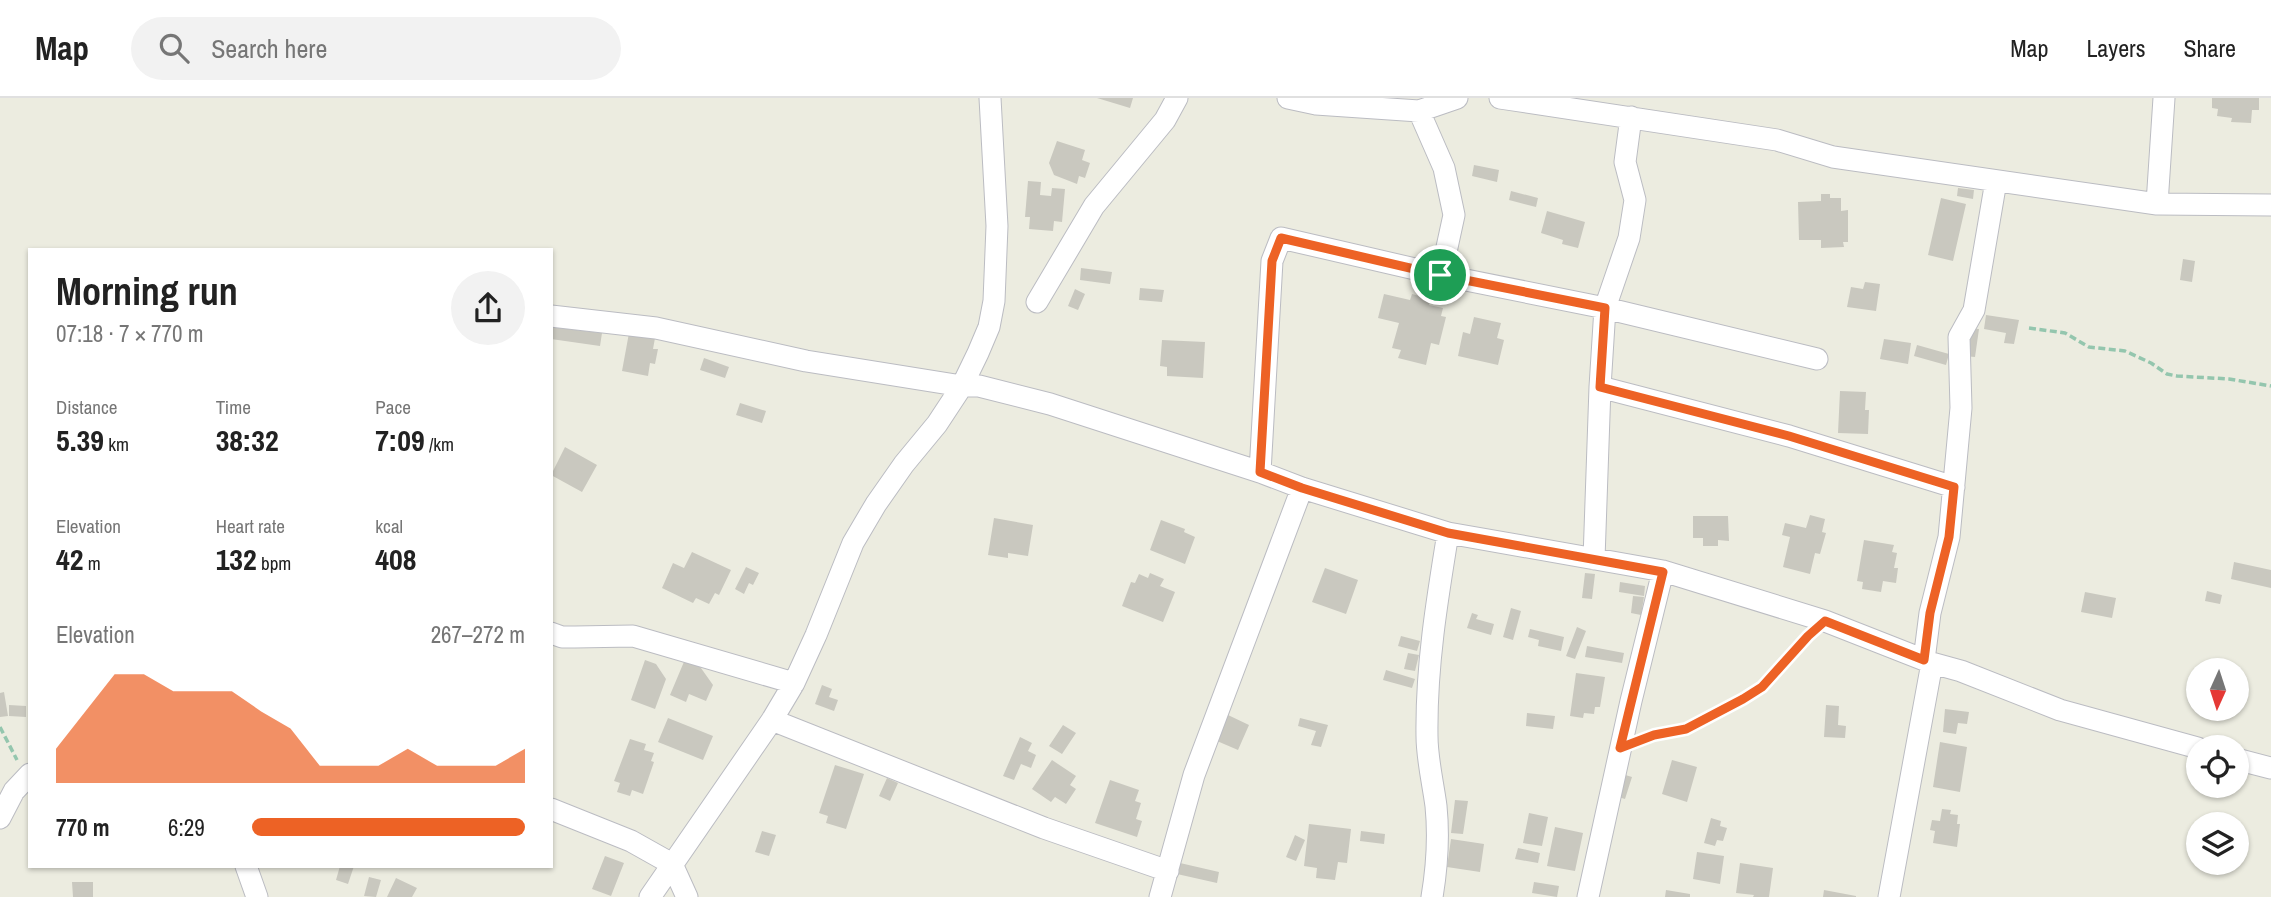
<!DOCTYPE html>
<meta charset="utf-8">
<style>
body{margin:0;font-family:"Archivo Narrow",sans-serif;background:#f2f2f2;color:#222;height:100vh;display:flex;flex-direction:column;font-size:26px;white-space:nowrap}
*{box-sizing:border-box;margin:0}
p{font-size:23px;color:#767676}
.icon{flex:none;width:38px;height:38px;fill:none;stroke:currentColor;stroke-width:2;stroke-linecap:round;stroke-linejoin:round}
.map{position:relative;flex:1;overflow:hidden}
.drawer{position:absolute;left:28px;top:150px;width:525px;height:620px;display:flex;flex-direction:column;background:#fff;border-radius:0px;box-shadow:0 2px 5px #0004}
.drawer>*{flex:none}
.needle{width:46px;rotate:183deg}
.fabs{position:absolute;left:2186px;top:560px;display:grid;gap:14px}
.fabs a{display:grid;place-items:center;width:63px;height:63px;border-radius:50%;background:#fff;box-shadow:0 2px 5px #0004;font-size:35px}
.pin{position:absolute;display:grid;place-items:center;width:60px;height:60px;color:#fff;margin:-30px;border:4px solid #fff;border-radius:50%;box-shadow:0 2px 7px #0007}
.round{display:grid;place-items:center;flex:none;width:74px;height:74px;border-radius:37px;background:#f2f2f2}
.head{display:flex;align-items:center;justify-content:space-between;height:119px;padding:0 28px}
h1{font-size:38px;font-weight:700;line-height:52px}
.figures{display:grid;grid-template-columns:repeat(3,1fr);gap:10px;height:119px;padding:7px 28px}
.figures div{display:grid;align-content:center}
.figures b{font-size:30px;font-weight:700}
.figures small{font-size:19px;font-weight:400}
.figures p{font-size:19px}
.chart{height:196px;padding:14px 28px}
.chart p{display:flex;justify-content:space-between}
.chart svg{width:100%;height:126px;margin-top:7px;fill:#ed6225;opacity:.7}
ul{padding:0 28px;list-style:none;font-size:23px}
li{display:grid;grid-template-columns:112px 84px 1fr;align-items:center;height:52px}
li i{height:18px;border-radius:9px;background:#ed6225}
header{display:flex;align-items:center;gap:42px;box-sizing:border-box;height:98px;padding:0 35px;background:#fff;border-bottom:2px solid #e0e0e0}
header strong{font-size:33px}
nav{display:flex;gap:38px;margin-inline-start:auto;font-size:24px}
.search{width:490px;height:63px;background:#f2f2f2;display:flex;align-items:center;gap:18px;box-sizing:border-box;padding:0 24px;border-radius:38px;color:#767676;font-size:26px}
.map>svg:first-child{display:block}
.building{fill:#c9c8bf}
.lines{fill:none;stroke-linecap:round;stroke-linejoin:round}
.minor-casing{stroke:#bbbcc2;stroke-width:23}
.path{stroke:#94c6ae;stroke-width:3.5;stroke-dasharray:7 3.5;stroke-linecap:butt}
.minor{stroke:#fff;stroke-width:21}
.route-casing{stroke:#fff;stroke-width:14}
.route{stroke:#ed6225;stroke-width:9}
</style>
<header>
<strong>Map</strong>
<div class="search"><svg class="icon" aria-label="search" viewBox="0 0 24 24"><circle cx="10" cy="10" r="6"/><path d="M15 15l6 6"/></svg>Search here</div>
<nav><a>Map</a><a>Layers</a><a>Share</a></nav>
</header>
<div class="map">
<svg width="2271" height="799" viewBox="0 0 2271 799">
<rect width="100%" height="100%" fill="#ecece0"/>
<path class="building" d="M1097 0H1133L1130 10Z
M2212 0H2259V12H2252L2251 25 2231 24 2232 20 2217 18 2218 11 2212 10Z
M1057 43 1085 52 1082 62 1090 65 1085 80 1079 78 1077 86 1054 77 1049 65Z
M1474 67 1499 72 1497 84 1472 78Z
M1028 83 1041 84 1040 97 1051 98 1052 90 1065 91 1062 124 1054 123 1053 133 1029 131 1030 119H1025Z
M1958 90 1974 92 1973 101 1957 98Z
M1511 93 1538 100 1536 109 1509 102Z
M1821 96H1830V100H1841V113L1848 112V144H1843L1844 149 1821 150V142H1799L1798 104 1821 103Z
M1941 100 1966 106 1953 163 1928 157Z
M1547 113 1585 124 1578 150 1562 146 1563 142 1541 135Z
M2183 161 2195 163 2192 184 2180 182Z
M1081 170 1112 174 1110 186 1080 182Z
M1865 184 1880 186 1876 213 1847 209 1851 189 1863 191Z
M1140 190 1164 192 1162 204 1139 202Z
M1075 191 1085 196 1078 212 1068 208Z
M1384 196 1410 202 1412 196 1431 201 1429 207 1443 210 1441 218 1446 219 1439 247 1431 245 1426 267 1398 260 1401 252 1392 250 1399 225 1378 220Z
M1986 217 2019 222 2014 246 2004 245 2006 235 1984 231Z
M1474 219 1501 225 1497 240 1504 242 1498 267 1458 258 1463 234 1470 236Z
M551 229 602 235 600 248 551 241Z
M1968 230 1979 231 1975 259 1964 258Z
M629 235 655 240 653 251H658L655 266 650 265 648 278 622 273Z
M1884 241 1911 245 1908 266 1880 261Z
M1162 242 1205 244 1203 280 1167 278V269L1160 268Z
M1917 247 1949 256 1946 267 1914 258Z
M704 260 729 269 725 280 700 272Z
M1840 293 1866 294 1865 312H1869L1868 336 1838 335Z
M740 305 766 313 762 325 736 317Z
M565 349 597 367 582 394 551 377Z
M1810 417 1825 421 1822 434 1826 435 1820 456 1815 455 1810 476 1783 469 1790 439 1782 437 1785 425 1806 430Z
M1693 418H1728L1729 443 1718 442V448H1703V440H1693Z
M994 420 1033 427 1028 458 1008 455V460L988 457Z
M1161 422 1185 431 1184 434 1195 439 1185 466 1150 452Z
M1864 442 1894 447 1892 454 1897 455 1894 470H1898L1896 485 1883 483 1881 494 1862 491 1863 484 1857 483Z
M692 454 731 472 719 497 715 495 709 506 696 500 693 505 662 490 673 465 684 470Z
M2234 464 2271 472V490L2231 481Z
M746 469 759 475 753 487 749 485 744 496 735 491Z
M1325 470 1358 482 1346 516 1312 504Z
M1150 475 1164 481 1160 488 1175 494 1163 524 1122 508 1131 484 1135 485 1139 476 1148 480Z
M1585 475 1595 476 1592 501 1582 500Z
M1620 484 1645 488 1644 498 1619 494Z
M2207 493 2222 497 2220 506 2205 503Z
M2085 494 2116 500 2112 520 2081 514Z
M1633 498 1644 499 1641 517 1631 515Z
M1511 510 1521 513 1513 542 1503 539Z
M1472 515 1478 517 1476 521 1494 526 1491 537 1467 530Z
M1577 529 1586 533 1575 561 1566 558Z
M1530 531 1564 539 1561 553 1538 548 1539 542 1528 539Z
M1401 538 1420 543 1417 553 1398 548Z
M1587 548 1624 555 1622 565 1585 559Z
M1408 555 1419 557 1415 573 1404 571Z
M686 559 696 563 713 587 706 603 689 596 686 604 670 597Z
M645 562 656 566 666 581 655 611 631 602Z
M1386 572 1415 581 1412 590 1383 582Z
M1576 575 1605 579 1600 609H1595L1594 616 1584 615 1583 620 1570 618Z
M822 587 832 591 829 599 838 602 834 613 815 606Z
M4 594 8 618 0 619V595Z
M9 607 26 608V619L9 618Z
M1826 607 1839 608 1838 627 1846 628 1845 640 1824 639Z
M1945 611 1969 614 1967 626 1958 625 1956 636 1943 634Z
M1527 615 1555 618 1553 631 1526 628Z
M1228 617 1249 627 1238 652 1217 643Z
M668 620 713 638 703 662 658 644Z
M1300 620 1328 627 1321 649 1311 647 1316 633 1298 628Z
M1063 627 1076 635 1062 656 1049 648Z
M1020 639 1032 645 1028 653 1036 657 1031 670 1021 666 1014 682 1003 678Z
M630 641 646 646 644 652 654 655 651 663 654 664 643 696 632 692 630 698 617 694 620 685 614 683Z
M1940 644 1967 649 1960 694 1933 689Z
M1052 662 1076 678 1070 687 1076 691 1066 706 1055 699 1051 704 1032 691Z
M1672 662 1697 669 1687 704 1662 696Z
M835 667 864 676 846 731 826 725 828 718 819 715Z
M1622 676 1632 679 1625 701 1615 698Z
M887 680 898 685 890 703 879 698Z
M1110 682 1139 692 1135 703 1141 705 1136 721 1142 723 1137 739 1095 725Z
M1455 702 1468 703 1463 736 1451 735Z
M1942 711 1951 712 1950 716 1958 717 1957 726H1960L1957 749 1933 745 1935 733 1930 732 1932 722 1940 723Z
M1529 715 1548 719 1542 748 1523 745Z
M1711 720 1721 723 1720 728 1727 730 1723 743 1717 742 1715 748 1704 745Z
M1309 726 1351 731 1347 765 1338 764 1335 782 1316 780 1317 770 1304 768Z
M1555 729 1583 735 1575 773 1547 768Z
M762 733 776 737 769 758 755 754Z
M1361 733 1385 736 1384 746 1360 743Z
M1295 737 1305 742 1296 763 1286 759Z
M1451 741 1484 746 1480 774 1447 769Z
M1518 750 1540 755 1538 765 1515 761Z
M1697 754 1724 758 1720 786 1693 781Z
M605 758 624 765 611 798 592 791Z
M1180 765 1219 774 1217 785 1177 776Z
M1740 765 1773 770 1769 799H1753L1754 797 1736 795Z
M340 768H354L348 786 336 782Z
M369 779 381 782 376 799 364 798Z
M396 780 417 790 412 799H387Z
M72 784H93V799H73Z
M1534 784 1559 788 1557 799 1532 795Z
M1666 792 1690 796V799H1665Z
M1824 792 1856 798V799H1823Z"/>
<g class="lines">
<defs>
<path id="minor" d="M1288 0 1316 6 1419 13 1457 0
M1500 0 1777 42 1833 59 2157 106 2271 107
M1419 13 1444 70 1454 117 1441 177
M2157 106 2164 0
M1037 204 1094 108 1165 22 1177 0
M551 218 656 230 806 263 962 288H979L1050 306 1260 374 1302 390 1448 435 1663 473 1825 523 1932 565 1961 573 2060 612 2198 650
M1600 289 1789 338 1954 389
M1260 374 1272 163 1281 140 1441 177 1605 210 1817 261
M1594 461 1600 289 1605 210 1629 140 1635 102 1625 64 1631 19
M551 535 562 539H575L633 538 794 585
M1924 562 1930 515 1949 439 1961 310 1959 239 1974 212 1996 83
M772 622 1044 730 1168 773
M2236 661 2271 670
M551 711 631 743 672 766 687 799
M0 720 14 693 30 676
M246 768 257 799
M650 799 772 622 794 585 816 537 853 445 876 406 904 366 937 326 962 288 978 255 989 229 994 203 997 128 990 0
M1160 799 1194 677 1302 390
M1432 799C1437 769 1439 738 1436 708 1433 685 1427 661 1427 638 1426 569 1437 502 1448 435
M1588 799 1631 603 1663 473
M1889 799 1932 565"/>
</defs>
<use href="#minor" class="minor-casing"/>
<path class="path" d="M2029 230 2065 235 2089 249 2125 253 2151 265 2167 276 2177 278 2229 281 2271 288
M0 629 17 662
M1644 640 1686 631 1743 601 1762 589 1808 538"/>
<use href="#minor" class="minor"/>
</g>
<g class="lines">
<defs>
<path id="route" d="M1281 140 1440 177 1605 210 1600 289 1789 338 1954 389 1949 439 1930 515 1924 562 1825 523 1808 538 1762 589 1743 601 1686 631 1654 637 1620 650 1663 474 1448 435 1302 390 1260 374 1272 163Z"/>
</defs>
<use href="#route" class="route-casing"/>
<use href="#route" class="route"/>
</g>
</svg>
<div class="fabs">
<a><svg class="needle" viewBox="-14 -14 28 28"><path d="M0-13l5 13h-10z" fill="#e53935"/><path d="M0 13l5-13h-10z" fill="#767676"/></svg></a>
<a><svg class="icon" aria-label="locate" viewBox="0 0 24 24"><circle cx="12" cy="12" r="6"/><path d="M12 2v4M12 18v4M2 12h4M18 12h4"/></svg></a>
<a><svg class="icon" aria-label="layers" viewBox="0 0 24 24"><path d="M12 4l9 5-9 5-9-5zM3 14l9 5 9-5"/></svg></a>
</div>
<div class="pin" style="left:1440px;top:177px;background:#1e9e55"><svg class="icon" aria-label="arrive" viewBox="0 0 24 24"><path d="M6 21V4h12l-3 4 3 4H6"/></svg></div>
<section class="drawer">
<div class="head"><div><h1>Morning run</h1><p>07:18 · 7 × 770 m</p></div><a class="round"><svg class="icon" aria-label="share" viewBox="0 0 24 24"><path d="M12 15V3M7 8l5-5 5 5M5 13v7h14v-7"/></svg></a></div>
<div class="figures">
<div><p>Distance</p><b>5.39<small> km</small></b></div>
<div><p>Time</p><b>38:32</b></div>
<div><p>Pace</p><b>7:09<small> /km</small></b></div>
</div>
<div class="figures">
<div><p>Elevation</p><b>42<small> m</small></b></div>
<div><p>Heart rate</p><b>132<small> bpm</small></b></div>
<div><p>kcal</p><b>408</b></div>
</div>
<div class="chart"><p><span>Elevation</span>267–272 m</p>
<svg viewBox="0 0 160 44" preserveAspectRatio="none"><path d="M0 44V32L10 19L20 6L30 6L40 12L50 12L60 12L70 19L80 25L90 38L100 38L110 38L120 32L130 38L140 38L150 38L160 32V44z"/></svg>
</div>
<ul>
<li><b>770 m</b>6:29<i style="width:100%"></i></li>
</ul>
</section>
</div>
